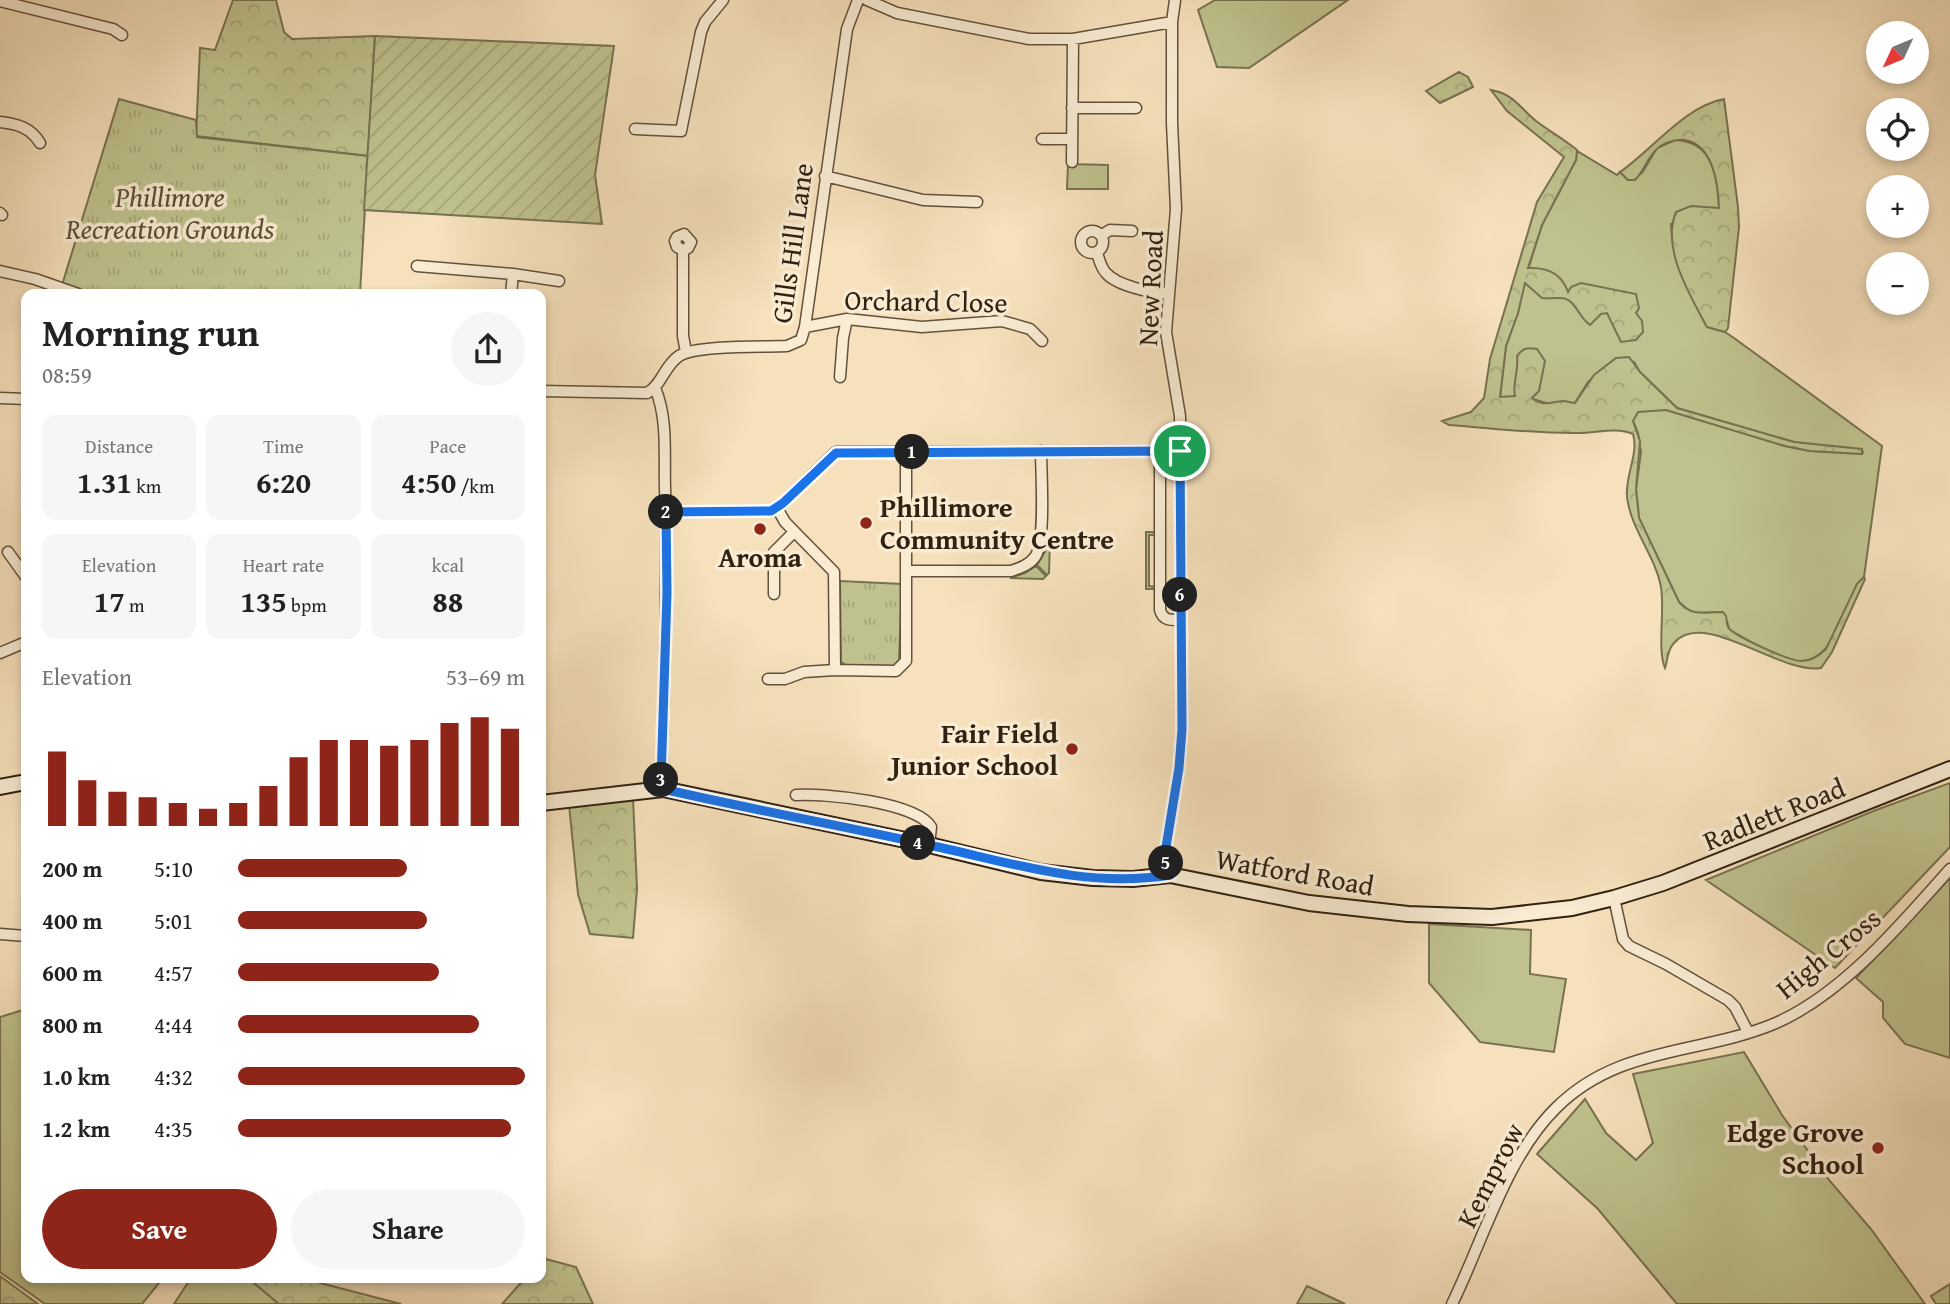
<!DOCTYPE html>
<meta charset="utf-8">
<style>
body{margin:0;font-family:"Gentium Book Plus",serif;background:#f6f6f6;color:#222;height:100vh;display:flex;flex-direction:column;font-size:26px;white-space:nowrap}
*{box-sizing:border-box;margin:0}
p{font-size:23px;color:#767676}
.icon{flex:none;width:38px;height:38px;fill:none;stroke:currentColor;stroke-width:2;stroke-linecap:round;stroke-linejoin:round}
.map{position:relative;flex:1;overflow:hidden}
.details{position:absolute;left:21px;top:289px;width:525px;height:994px;display:flex;flex-direction:column;background:#fff;border-radius:14px;box-shadow:0 4px 10px #0003}
.details>*{flex:none}
.needle{width:46px;rotate:226deg}
.fabs{position:absolute;left:1866px;top:21px;display:grid;gap:14px}
.fabs a{display:grid;place-items:center;width:63px;height:63px;border-radius:50%;background:#fff;box-shadow:0 4px 10px #0003;font-size:35px}
.pin{position:absolute;display:grid;place-items:center;width:60px;height:60px;color:#fff;margin:-30px;border:4px solid #fff;border-radius:50%;box-shadow:0 2px 7px #0007}
.km{position:absolute;width:35px;height:35px;margin:-18px;border-radius:50%;background:#222;color:#fff;font-size:19px;line-height:35px;text-align:center}
.round{display:grid;place-items:center;flex:none;width:74px;height:74px;border-radius:37px;background:#f6f6f6}
.head{display:flex;align-items:center;justify-content:space-between;height:119px;padding:0 21px}
h1{font-size:38px;font-weight:800;line-height:52px}
.figures{display:grid;grid-template-columns:repeat(3,1fr);gap:10px;height:119px;padding:7px 21px}
.figures div{display:grid;align-content:center;border-radius:14px;background:#f6f6f6;text-align:center}
.figures b{font-size:30px;font-weight:800}
.figures small{font-size:19px;font-weight:400}
.figures p{font-size:19px}
.chart{height:196px;padding:14px 21px}
.chart p{display:flex;justify-content:space-between}
.chart svg{width:100%;height:126px;margin-top:7px;stroke:#8f2418;stroke-width:6}
.button{display:flex;gap:14px;margin-top:auto;padding:14px 21px}
.button a{flex:1;height:80px;border-radius:42px;background:#8f2418;color:#fff;font-size:28px;font-weight:800;line-height:80px;text-align:center}
.button a+a{background:#f6f6f6;color:#222}
ul{padding:0 21px;list-style:none;font-size:23px}
li{display:grid;grid-template-columns:112px 84px 1fr;align-items:center;height:52px}
li i{height:18px;border-radius:9px;background:#8f2418}
.map>svg:first-child{display:block}
.grass{fill:#bfc28e;stroke:#787250;stroke-width:2}
.forest{fill:url(#forest-crowns);stroke:#787250;stroke-width:2}
.park{fill:url(#park-tufts);stroke:#787250;stroke-width:2}
.garden{fill:url(#garden-furrows);stroke:#787250;stroke-width:2}
.lines{fill:none;stroke-linecap:round;stroke-linejoin:round}
.street-casing{stroke:#62513c;stroke-width:13}
.secondary-casing{stroke:#302112;stroke-width:18}
.street{stroke:#f9ecd3;stroke-width:10}
.secondary{stroke:#f9ecd3;stroke-width:14}
.route-casing{stroke:#fff;stroke-width:14}
.route{stroke:#1a73e8;stroke-width:9}
.poi-dot{fill:#8f2418;stroke:#f9ecd3;stroke-width:2.5}
.labels{text-anchor:middle;stroke-width:7;stroke-linejoin:round;paint-order:stroke}
.park-label{font-size:28px;font-style:italic;fill:#5b5137;stroke:#f9ecd3}
.street-label{font-size:28px;fill:#302112;stroke:#f9ecd3}
.poi-label{font-size:28px;font-weight:bold;fill:#302112;stroke:#f9ecd3;text-anchor:end}
</style>
<div class="map">
<svg width="1950" height="1304" viewBox="0 0 1950 1304">
<defs>
<pattern id="forest-crowns" width="20" height="18" patternUnits="userSpaceOnUse" patternTransform="scale(1.75)"><rect width="20" height="18" fill="#bfc28e"/><path d="M2 6a3 3 0 1 1 6 0M12 15a3 3 0 1 1 6 0" fill="none" stroke="#a4a679"/></pattern>
<pattern id="park-tufts" width="24" height="20" patternUnits="userSpaceOnUse" patternTransform="scale(1.75)"><rect width="24" height="20" fill="#bfc28e"/><path d="M3 7l-1-3M5 7V3M7 7l1-3M15 17l-1-3M17 17v-4M19 17l1-3" fill="none" stroke="#a4a679"/></pattern>
<pattern id="garden-furrows" width="10" height="10" patternUnits="userSpaceOnUse" patternTransform="scale(1.75)"><rect width="10" height="10" fill="#bfc28e"/><path d="M-1 1l2-2M0 10L10 0M9 11l2-2" fill="none" stroke="#a4a679"/></pattern>
</defs>
<rect width="100%" height="100%" fill="#f6e1bc"/>
<filter id="stains"><feTurbulence type="fractalNoise" baseFrequency=".00286" numOctaves="4"/><feColorMatrix values="0 0 0 0 .2 0 0 0 0 .09 0 0 0 0 .02 0 0 0 .5 -.17"/></filter>
<radialGradient id="worn" r=".72"><stop offset=".6" stop-color="#630" stop-opacity="0"/><stop offset="1" stop-color="#630" stop-opacity=".3"/></radialGradient>
<path class="grass" d="M1215 0H1348L1249 68 1217 67 1198 10Z
M1675 140C1713 141 1718 177 1719 208H1707L1671 224C1672 261 1690 294 1707 327L1725 332 1734 338 1882 446 1864 577 1857 584C1846 610 1832 664 1798 661 1789 661 1780 655 1772 652 1757 645 1742 638 1729 629L1727 621 1719 612 1692 613 1679 602 1639 518 1636 489 1641 452 1638 433 1633 421 1634 416 1638 412 1660 408 1785 446 1810 451 1862 454 1863 452 1794 442 1677 408 1640 372 1634 362 1616 358 1588 382 1575 403 1559 402 1553 405 1533 399 1500 397 1506 346 1518 313 1526 276 1542 225 1576 160 1577 151 1617 175 1620 172 1628 180 1642 173 1657 148Z
M1068 164 1108 165V189H1067Z
M1146 532H1156V535H1149V586L1156 587V589H1146Z
M1047 540H1050L1049 573 1047 575 1037 565 1045 552Z
M1036 566 1046 576 1043 579 1010 578 1025 573Z
M1950 783V847L1835 968 1706 880 1876 810Z
M1950 878V1058L1905 1044 1883 1018V1002L1856 978Z
M1429 924 1531 930 1530 974 1566 979 1554 1052 1480 1042 1429 983Z
M26 1009V1278H163L142 1304H45L0 1272V1017Z
M1744 1052 1782 1115 1829 1180 1871 1229 1925 1304H1677L1598 1209 1537 1154 1585 1099 1606 1133 1636 1160 1653 1143 1633 1074Z
M191 1278H248L279 1304H174Z
M1950 1284V1304H1936L1931 1296Z
M1307 1286 1345 1304H1297Z"/>
<path class="forest" d="M233 0H276L284 32 292 39 375 36 368 156 196 136 200 48 215 50Z
M1459 72 1468 77 1473 87 1440 103 1426 91Z
M1491 90C1514 94 1519 107 1536 121 1549 131 1564 139 1577 150L1576 160 1542 225 1528 268C1547 267 1562 274 1568 292L1571 287 1581 283 1636 294 1639 308 1636 313 1642 321 1643 332 1636 340 1621 342 1607 313 1601 314 1590 325C1580 319 1576 302 1566 299 1560 297 1549 299 1542 298L1525 283 1518 313 1506 346 1500 397 1515 396C1512 384 1519 371 1517 356 1523 348 1528 347 1537 349L1545 361 1539 391 1532 398C1544 407 1550 402 1563 401 1567 401 1571 403 1575 403L1594 375 1616 358 1629 357 1640 372 1677 408 1794 442 1862 449V454L1810 451 1785 446 1666 410 1638 412 1633 421 1640 441 1636 489 1639 518 1679 602C1692 617 1705 612 1723 612L1726 616C1727 619 1726 623 1728 627 1731 635 1791 662 1802 661 1812 661 1819 656 1826 649L1857 584 1864 577 1865 579 1832 652 1821 668C1780 675 1704 608 1674 643 1667 650 1668 659 1665 668 1657 650 1665 610 1661 587 1655 555 1631 530 1627 497 1625 475 1639 454 1633 434 1616 427 1597 433 1579 433 1536 434 1492 428 1449 425L1442 421 1471 412 1484 398 1490 359 1537 202 1564 157 1507 111Z
M1724 99 1738 207 1739 227 1728 328 1725 332 1707 327C1690 295 1661 249 1676 212L1691 206 1719 208C1718 183 1713 144 1684 140 1676 139 1664 143 1658 148 1648 156 1644 171 1635 180H1628L1620 172C1652 150 1685 106 1724 99Z
M633 798 637 889 633 938 590 934 578 894 569 805Z
M542 1258 576 1267 593 1304H502L525 1278H541Z
M0 1276 38 1304H0Z
M248 1278H301L401 1304H279Z"/>
<path class="park" d="M119 99 196 120 197 137 368 156 360 294H88L62 285Z
M840 581 902 584 899 660 894 666 846 665 841 662Z"/>
<path class="garden" d="M375 36 614 46 595 175 602 224 364 210Z"/>
<g class="lines">
<defs>
<path id="street" d="M867 0 897 13 1029 39H1073L1172 22
M0 1 113 29 122 35
M1072 108H1136
M0 122C18 124 31 128 40 143
M635 129 681 131 701 32 705 22 723 0
M1042 139H1071
M1072 162 1073 39
M825 176 923 200 977 202
M0 213 2 215
M1081 242a11 11 0 1 1 22 0a11 11 0 1 1-22 0Z
M1102 235 1110 230 1132 231
M683 250 688 248 691 242 684 234 677 237 675 241 677 247 683 250V336L686 352
M1097 253C1099 259 1101 268 1106 273 1117 286 1152 293 1169 294
M417 266 513 274 559 281
M0 271 35 279 78 294
M511 294 513 274
M805 327 847 319 922 327 1002 321 1030 329 1042 341
M840 377 843 338 847 319
M655 388C668 418 664 455 665 488 668 586 665 683 661 781L663 789
M541 391 647 393C662 385 664 366 679 356 696 345 764 347 787 346L801 340 805 327 847 29 858 0
M0 398 26 399
M1160 451V610C1163 621 1171 620 1180 620
M777 508 785 522 834 572 835 670 896 671 906 661V452
M666 512 771 511 783 503 836 452 1180 451
M8 552 26 577
M906 571H1011C1020 568 1029 565 1035 557 1046 542 1041 472 1041 451
M774 594V552L794 532
M0 653 26 642
M768 679H785L804 672 835 670
M796 795C823 793 917 802 931 827L929 845
M1170 875 1165 853 1179 768 1182 728 1180 416 1166 332 1176 209 1172 123V22L1175 0
M1614 898 1623 939 1629 946 1666 964 1728 1000 1735 1007 1748 1032
M0 934 26 936
M1452 1304C1483 1241 1506 1157 1556 1108 1619 1045 1701 1055 1776 1023 1844 993 1902 923 1950 869"/>
<path id="secondary" d="M0 787 26 782
M541 803 663 789 929 845 1041 872 1093 878 1133 879 1170 875 1309 903 1408 914 1492 917 1572 908 1614 898 1663 883 1950 769"/>
</defs>
<use href="#street" class="street-casing"/>
<use href="#secondary" class="secondary-casing"/>
<use href="#street" class="street"/>
<use href="#secondary" class="secondary"/>
</g>
<g class="lines">
<defs>
<path id="route" d="M1180 451 1182 729 1179 768 1165 853 1170 875C1083 889 1007 861 924 844 837 825 750 809 663 789L661 781 667 593 666 512 771 511 783 503 836 453Z"/>
</defs>
<use href="#route" class="route-casing"/>
<use href="#route" class="route"/>
</g>
<g class="poi-dot">
<circle cx="866" cy="523" r="7"/>
<circle cx="760" cy="529" r="7"/>
<circle cx="1072" cy="749" r="7"/>
<circle cx="1878" cy="1148" r="7"/>
</g>
<g class="labels">
<g class="park-label">
<text x="170" y="207">Phillimore<tspan x="170" dy="32">Recreation Grounds</tspan></text>
</g>
<g class="street-label">
<text transform="translate(792 243) rotate(-82)" y="10">Gills Hill Lane</text>
<text transform="translate(1150 288) rotate(-87)" y="10">New Road</text>
<text transform="translate(926 301) rotate(1)" y="10">Orchard Close</text>
<text transform="translate(1774 814) rotate(-22)" y="10">Radlett Road</text>
<text transform="translate(1295 872) rotate(10)" y="10">Watford Road</text>
<text transform="translate(1828 953) rotate(-39)" y="10">High Cross</text>
<text transform="translate(1490 1175) rotate(-63)" y="10">Kemprow</text>
</g>
<g class="poi-label">
<text x="880" y="517" text-anchor="start">Phillimore<tspan x="880" dy="32">Community Centre</tspan></text>
<text x="760" y="567" text-anchor="middle">Aroma</text>
<text x="1058" y="743">Fair Field<tspan x="1058" dy="32">Junior School</tspan></text>
<text x="1864" y="1142">Edge Grove<tspan x="1864" dy="32">School</tspan></text>
</g>
</g>
<rect width="100%" height="100%" filter="url(#stains)"/>
<rect width="100%" height="100%" fill="url(#worn)"/>
</svg>
<div class="fabs">
<a><svg class="needle" viewBox="-14 -14 28 28"><path d="M0-13l5 13h-10z" fill="#e53935"/><path d="M0 13l5-13h-10z" fill="#767676"/></svg></a>
<a><svg class="icon" aria-label="locate" viewBox="0 0 24 24"><circle cx="12" cy="12" r="6"/><path d="M12 2v4M12 18v4M2 12h4M18 12h4"/></svg></a>
<a>+</a>
<a>−</a>
</div>
<div class="pin" style="left:1180px;top:451px;background:#1e9e55"><svg class="icon" aria-label="arrive" viewBox="0 0 24 24"><path d="M6 21V4h12l-3 4 3 4H6"/></svg></div>
<b class="km" style="left:912px;top:452px">1</b>
<b class="km" style="left:666px;top:512px">2</b>
<b class="km" style="left:661px;top:780px">3</b>
<b class="km" style="left:918px;top:843px">4</b>
<b class="km" style="left:1166px;top:863px">5</b>
<b class="km" style="left:1180px;top:595px">6</b>
<section class="details">
<div class="head"><div><h1>Morning run</h1><p>08:59</p></div><a class="round"><svg class="icon" aria-label="share" viewBox="0 0 24 24"><path d="M12 15V3M7 8l5-5 5 5M5 13v7h14v-7"/></svg></a></div>
<div class="figures">
<div><p>Distance</p><b>1.31<small> km</small></b></div>
<div><p>Time</p><b>6:20</b></div>
<div><p>Pace</p><b>4:50<small> /km</small></b></div>
</div>
<div class="figures">
<div><p>Elevation</p><b>17<small> m</small></b></div>
<div><p>Heart rate</p><b>135<small> bpm</small></b></div>
<div><p>kcal</p><b>88</b></div>
</div>
<div class="chart"><p><span>Elevation</span>53–69 m</p>
<svg viewBox="0 0 160 44" preserveAspectRatio="none"><path d="M5 44V18M15 44V28M25 44V32M35 44V34M45 44V36M55 44V38M65 44V36M75 44V30M85 44V20M95 44V14M105 44V14M115 44V16M125 44V14M135 44V8M145 44V6M155 44V10"/></svg>
</div>
<ul>
<li><b>200 m</b>5:10<i style="width:59%"></i></li>
<li><b>400 m</b>5:01<i style="width:66%"></i></li>
<li><b>600 m</b>4:57<i style="width:70%"></i></li>
<li><b>800 m</b>4:44<i style="width:84%"></i></li>
<li><b>1.0 km</b>4:32<i style="width:100%"></i></li>
<li><b>1.2 km</b>4:35<i style="width:95%"></i></li>
</ul>
<div class="button"><a>Save</a><a>Share</a></div>
</section>
</div>
